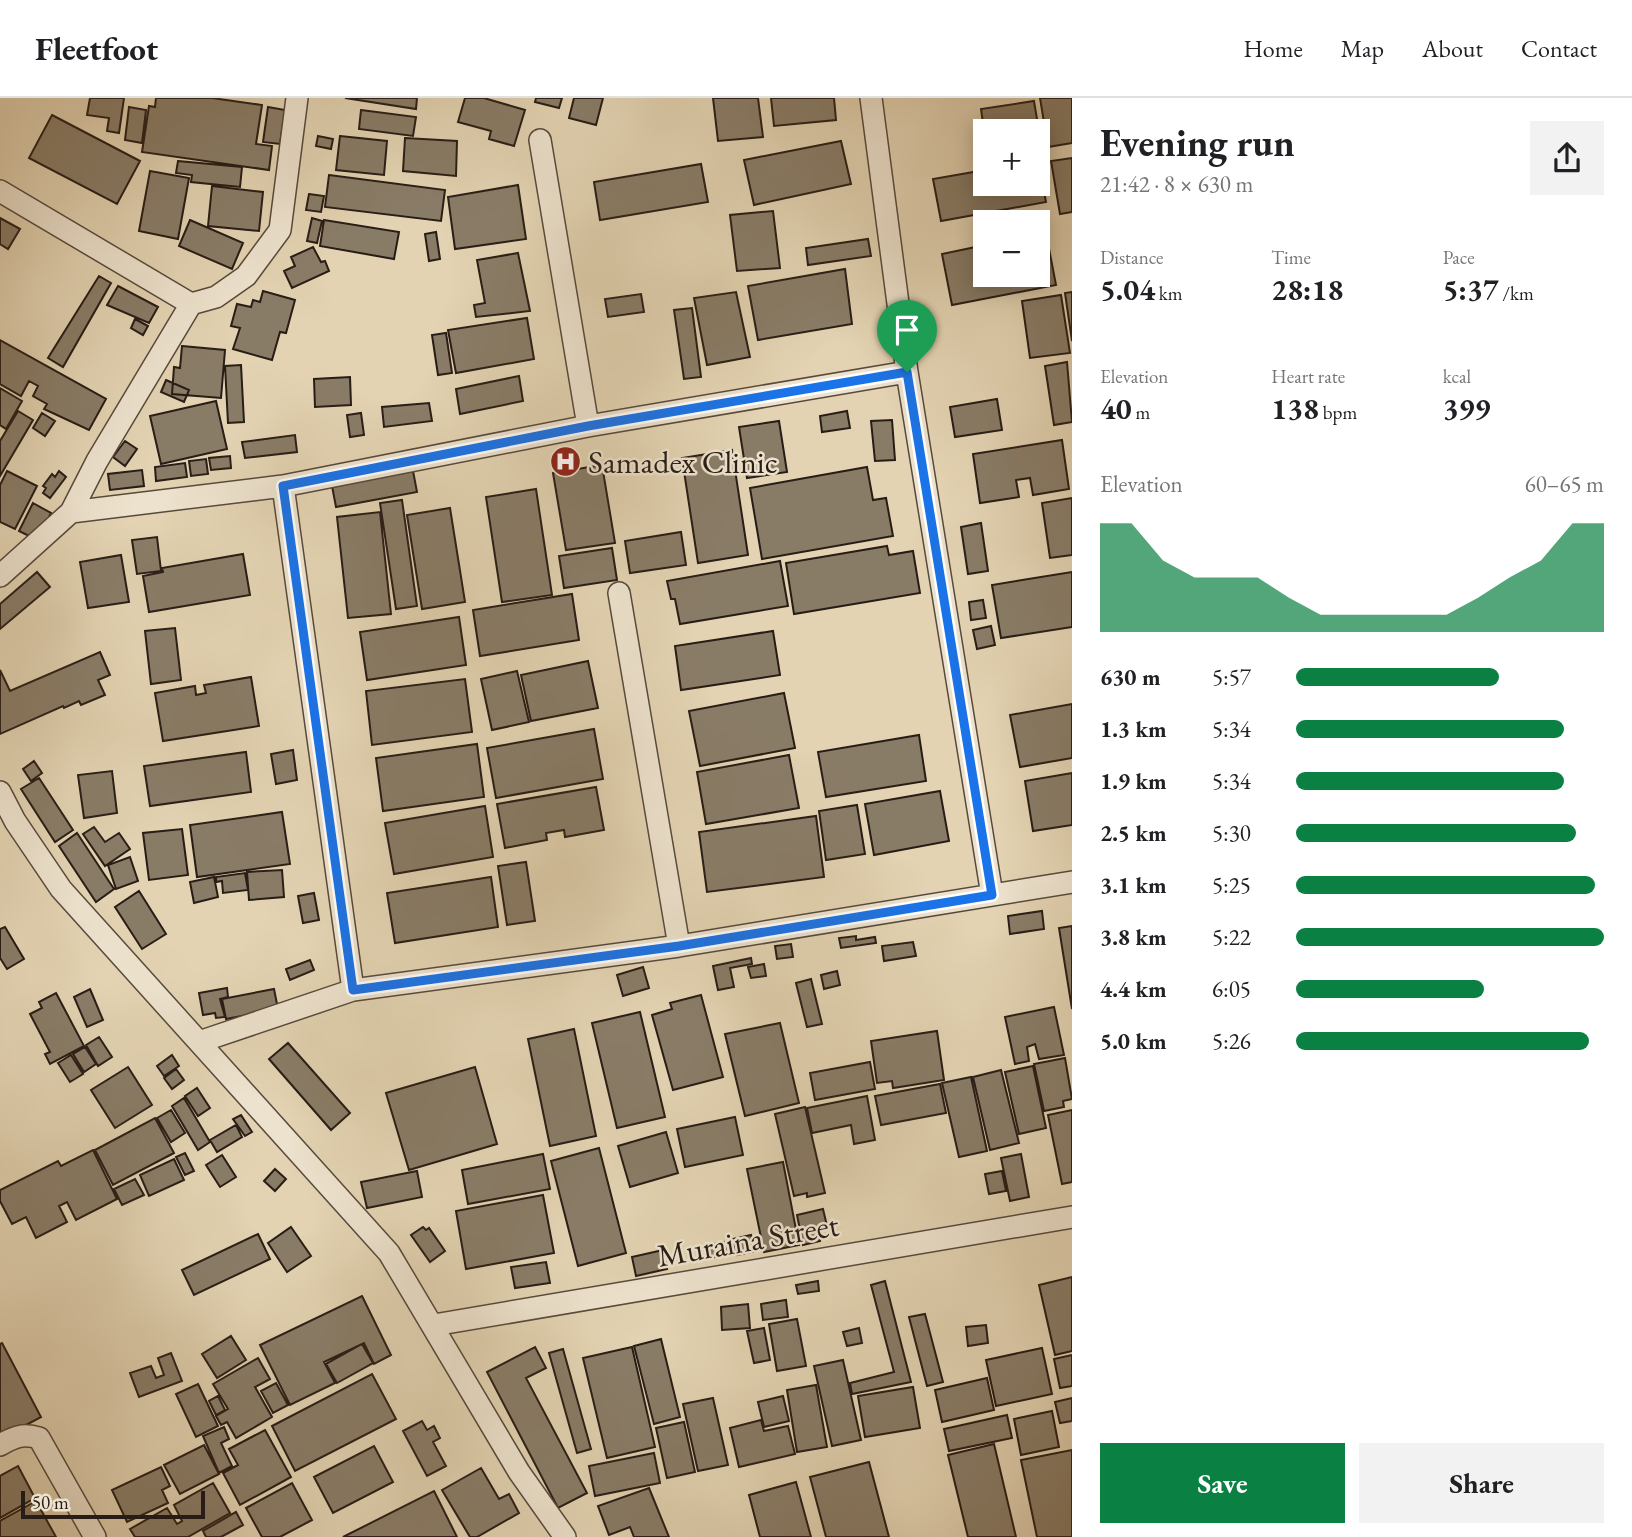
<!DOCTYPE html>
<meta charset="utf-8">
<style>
body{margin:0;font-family:"EB Garamond",serif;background:#f2f2f2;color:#202124;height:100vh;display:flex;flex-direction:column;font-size:26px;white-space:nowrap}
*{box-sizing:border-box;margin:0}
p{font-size:23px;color:#757577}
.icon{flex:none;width:38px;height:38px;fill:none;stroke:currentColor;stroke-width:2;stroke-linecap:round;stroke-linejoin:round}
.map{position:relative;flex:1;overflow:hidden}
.side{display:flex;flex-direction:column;background:#fff;width:560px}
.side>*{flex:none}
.fabs{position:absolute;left:973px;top:21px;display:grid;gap:14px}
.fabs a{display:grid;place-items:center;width:77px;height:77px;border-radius:0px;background:#fff;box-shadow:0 4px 18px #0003;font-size:35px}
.scale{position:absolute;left:21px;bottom:18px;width:184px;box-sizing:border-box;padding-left:7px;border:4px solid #281d16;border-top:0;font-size:19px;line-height:24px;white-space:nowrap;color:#281d16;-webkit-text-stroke:5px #ede2cd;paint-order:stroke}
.pin{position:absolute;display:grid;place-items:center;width:60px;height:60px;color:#fff;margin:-72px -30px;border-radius:50% 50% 50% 0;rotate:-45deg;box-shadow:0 0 7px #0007}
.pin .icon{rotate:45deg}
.round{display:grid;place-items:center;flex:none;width:74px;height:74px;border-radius:0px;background:#f2f2f2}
.head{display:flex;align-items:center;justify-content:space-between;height:119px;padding:0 28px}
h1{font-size:38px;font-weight:700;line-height:52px}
.figures{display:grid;grid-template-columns:repeat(3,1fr);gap:10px;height:119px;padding:7px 28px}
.figures div{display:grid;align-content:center}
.figures b{font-size:30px;font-weight:700}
.figures small{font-size:19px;font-weight:400}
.figures p{font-size:19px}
.chart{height:196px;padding:14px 28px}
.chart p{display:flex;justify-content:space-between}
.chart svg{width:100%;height:126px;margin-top:7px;fill:#0b8043;opacity:.7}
.cta{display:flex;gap:14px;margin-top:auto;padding:14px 28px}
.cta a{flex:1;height:80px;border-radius:0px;background:#0b8043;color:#fff;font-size:28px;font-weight:700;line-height:80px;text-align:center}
.cta a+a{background:#f2f2f2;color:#202124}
ul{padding:0 28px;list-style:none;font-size:23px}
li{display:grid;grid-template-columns:112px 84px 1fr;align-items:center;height:52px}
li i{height:18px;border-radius:9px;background:#0b8043}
header{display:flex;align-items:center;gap:42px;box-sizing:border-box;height:98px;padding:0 35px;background:#fff;border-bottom:2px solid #e0e0e0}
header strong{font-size:33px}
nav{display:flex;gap:38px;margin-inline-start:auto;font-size:24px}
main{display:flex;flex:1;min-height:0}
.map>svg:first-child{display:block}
.building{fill:#897c67;stroke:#281d16;stroke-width:2}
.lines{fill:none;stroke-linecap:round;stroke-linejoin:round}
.minor-casing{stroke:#574a3d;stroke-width:24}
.minor{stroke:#ede2cd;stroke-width:21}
.route-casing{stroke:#fff;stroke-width:14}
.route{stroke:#1a73e8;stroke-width:9}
.labels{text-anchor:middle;stroke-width:5;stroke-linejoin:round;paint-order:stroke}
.poi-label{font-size:32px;fill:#281d16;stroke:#ede2cd;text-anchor:start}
.street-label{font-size:32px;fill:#281d16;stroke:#ede2cd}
</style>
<header>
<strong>Fleetfoot</strong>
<nav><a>Home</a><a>Map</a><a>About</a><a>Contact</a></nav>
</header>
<main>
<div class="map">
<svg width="1072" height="1439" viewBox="0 0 1072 1439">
<rect width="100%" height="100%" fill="#e3d3b2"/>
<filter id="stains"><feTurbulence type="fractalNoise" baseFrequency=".00286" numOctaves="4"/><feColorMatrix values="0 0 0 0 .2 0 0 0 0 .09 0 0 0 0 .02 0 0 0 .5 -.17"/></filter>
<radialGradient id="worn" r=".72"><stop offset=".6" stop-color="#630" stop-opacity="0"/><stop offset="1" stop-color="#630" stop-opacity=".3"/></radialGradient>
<path class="building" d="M90 0H124L119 35 107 33 109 20 87 17Z
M156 0H212L262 7 256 46 272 48 269 72 142 54 149 8 155 9Z
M345 0H417L416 11Z
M465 0H484L525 12 514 48 489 41 491 33 458 24Z
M536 0H562L559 10 535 4Z
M574 0H603L596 27 569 20Z
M713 0H758L763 39 718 43Z
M771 0H834L836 22 774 28Z
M1040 0H1072V45L1048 49Z
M1034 3 1043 58 1038 59V33H985V39L981 11Z
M129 9 146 12 142 45 125 42Z
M268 9 285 12 280 46 263 44Z
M361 12 416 19 413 38 359 31Z
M52 17 140 63 117 106 29 60Z
M318 38 333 41 331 51 316 48Z
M340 38 387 43 384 77 336 72Z
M405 40 457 43 456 78 403 73Z
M841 43 851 86 754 107 744 62Z
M1072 60V114L1060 116 1051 63Z
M1038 62 1046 104 941 123 933 81 985 72V86H1038Z
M178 63 242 69 240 89 191 84 192 77 176 75Z
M701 66 708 104 600 122 594 84Z
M150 73 189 80 178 141 139 133Z
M329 77 445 92 441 123 325 109Z
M518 87 526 141 455 151 448 99Z
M212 88 263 94 259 133 208 128Z
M309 96 324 98 321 114 306 112Z
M773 113 780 170 737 173 730 117Z
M0 120 20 131 8 151 0 146Z
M312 120 322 123 317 145 307 143Z
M190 122 243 145 232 171 179 148Z
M324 122 399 134 394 161 320 148Z
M436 134 440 161 429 163 425 136Z
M1046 135 1056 187 952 207 942 156 985 147V177H1038V137Z
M868 141 871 158 808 167 806 150Z
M313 149 321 164 325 163 329 173 292 190 284 173 295 168 291 159Z
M518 155 530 213 476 219 474 207 485 205 477 162Z
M845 171 852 226 758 242 748 188Z
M99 178 111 185 63 269 48 260Z
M118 188 158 209 149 225 107 207Z
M263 193 295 202 286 235 280 234 272 262 233 251 240 230 231 228 237 206 251 209 253 202 260 204Z
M736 194 750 259 707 267 694 200Z
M1072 194V243L1065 195Z
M641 196 644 214 608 219 605 201Z
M1061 197 1070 255 1030 260 1022 203Z
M692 210 701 279 684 281 674 212Z
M527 220 534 261 456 275 448 232Z
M135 221 148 228 143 237 131 230Z
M446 235 452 275 438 277 432 237Z
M0 242 106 301 89 332 44 311 47 306 33 298 38 288 29 283 21 298 0 286Z
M182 248 225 252 221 300 172 296 174 269 180 270Z
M1067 264 1072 324 1054 327 1045 268Z
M241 267 244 324 228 325 225 268Z
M519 278 523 303 460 316 456 291Z
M350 279 351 307 315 309 314 281Z
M166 282 189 292 184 304 161 294Z
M0 290 22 303 6 331 0 327Z
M997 301 1002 332 955 339 950 309Z
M216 303 227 351 161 366 150 318Z
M429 305 432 323 384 329 382 309Z
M18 313 33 322 0 378V343Z
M847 313 850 330 822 334 820 318Z
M42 315 55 323 45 338 33 330Z
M361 315 364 337 350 339 347 317Z
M892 322 895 362 875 363 871 323Z
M779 323 787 374 747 380 739 329Z
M295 337 297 354 245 360 242 344Z
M1062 342 1069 391 1033 397 1030 380 1016 382 1019 399 980 405 973 356Z
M125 343 137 351 125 368 113 359Z
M732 352 748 457 698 465 682 360Z
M230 358 231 370 211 372 209 360Z
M206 361 208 376 191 378 189 363Z
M185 365 187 379 156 383 155 369Z
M602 367 615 445 566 452 553 375Z
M867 369 873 402 886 400 893 438 762 461 750 390Z
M142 372 144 388 110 392 108 376Z
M7 373 37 388 15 431 0 424V387Z
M59 373 66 379 50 400 43 395 46 390 43 388 52 376 55 379Z
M413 373 417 394 336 409 332 388Z
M536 391 552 497 502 504 486 399Z
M1072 400V457L1050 460 1042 405Z
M402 402 417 508 396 511 380 405Z
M33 405 51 415 41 435 35 432 31 439 19 433Z
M450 410 465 504 422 511 407 417Z
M380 414 391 516 348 520 337 419Z
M981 425 988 473 968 476 961 429Z
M681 434 686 467 630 475 625 443Z
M157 439 161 473 137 476 132 442Z
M887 448 889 457 913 453 920 495 794 516 786 465Z
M612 450 617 482 564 490 559 458Z
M243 456 250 497 149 514 143 478 163 474 162 470Z
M121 457 129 504 88 510 80 464Z
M780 463 788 508 680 526 675 501H671L667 483Z
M37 474 50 489 0 531V506Z
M1072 474V529L1001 540 992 487Z
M572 496 579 542 480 558 473 512Z
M983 502 986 520 971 522 969 504Z
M459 519 466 567 367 582 360 534Z
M991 528 995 547 977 551 973 532Z
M175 530 181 582 151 586 145 533Z
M773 533 780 577 681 592 675 548Z
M100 554 110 577 98 582 105 597 81 607 79 603 64 610 63 608 0 636V572L10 593Z
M588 563 598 610 531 623 521 577Z
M517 573 529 624 492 632 481 581Z
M251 579 259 628 163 643 155 595 195 588 196 597 206 595 204 587Z
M465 581 472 634 372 647 366 593Z
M784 595 795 650 700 668 689 613Z
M1072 606V660L1020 669 1010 617Z
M594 631 603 681 496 700 487 650Z
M919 637 926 683 826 699 818 654Z
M477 646 484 699 383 713 376 660Z
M293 652 297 682 276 686 271 656Z
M246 654 251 694 150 708 144 668Z
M789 657 799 710 706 726 697 674Z
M34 663 42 675 31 683 23 671Z
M112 673 117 715 84 720 78 677Z
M1072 675V727L1033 733 1025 683Z
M39 680 73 732 55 744 21 691Z
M596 689 604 732 565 739 564 732 546 735 547 742 505 750 497 706Z
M940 693 949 743 874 757 865 706Z
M857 707 865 756 826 762 819 713Z
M485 708 493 759 394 776 385 725Z
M282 714 290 766 197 779 190 727Z
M816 718 824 779 707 794 699 734Z
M94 729 105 744 119 735 130 751 105 768 83 736Z
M182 731 188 777 149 782 143 735Z
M77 735 114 791 96 804 59 748Z
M130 759 138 783 116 791 108 767Z
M526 764 535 823 507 827 498 768Z
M282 772 284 799 249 802 247 774Z
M245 775 248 792 223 795 222 783 216 784V779Z
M214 779 218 799 194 805 190 784Z
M491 779 498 829 395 845 387 795Z
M139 793 166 836 142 851 115 809Z
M314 795 319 822 303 825 298 798Z
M1042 813 1044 831 1010 836 1008 818Z
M1072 828V911L1059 830Z
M5 829 24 861 7 871 0 860V831Z
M856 838V842L875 839 876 845 841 850 839 840Z
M913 844 916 858 884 863 882 848Z
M791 846 793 859 777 861 775 848Z
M751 860 752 866 730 870 734 889 718 892 713 868Z
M310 862 314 872 290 882 286 871Z
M764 866 766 878 751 880 748 869Z
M643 869 649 890 623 898 617 877Z
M837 873 840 887 824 891 821 877Z
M811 881 822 926 807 929 796 885Z
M227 890 228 899 220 901 225 919 216 920 215 915 203 917 199 895Z
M90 891 103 922 87 929 74 899Z
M274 891 278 911 226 921 222 901Z
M56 895 84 948 50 966 45 956 50 954 30 916 42 910 39 904Z
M701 897 723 979 673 992 652 917 672 911 670 905Z
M1054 909 1064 957 1039 961 1035 946 1027 949 1029 963 1015 966 1005 919Z
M640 914 665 1019 617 1030 592 925Z
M780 925 799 1005 745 1018 725 936Z
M574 931 596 1038 550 1048 528 941Z
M937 933 944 982 893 990 892 983 877 985 871 943Z
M99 939 112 959 98 968 86 947Z
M288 945 350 1015 331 1032 269 961Z
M85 949 96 966 84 974 73 956Z
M71 957 83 976 70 984 58 965Z
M172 957 179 968 164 978 157 968Z
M1065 960 1072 1001 1063 1003 1064 1009 1044 1013 1034 966Z
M870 964 875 991 815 1002 810 975Z
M1033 968 1046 1030 1019 1036 1005 974Z
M128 969 152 1007 115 1030 91 992Z
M475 969 497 1046 409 1072 386 995Z
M176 971 184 982 172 991 164 980Z
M1001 972 1019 1045 990 1052 973 979Z
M971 979 987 1053 959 1059 942 985Z
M940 986 946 1015 881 1027 875 998Z
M197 990 210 1010 198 1018 185 998Z
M867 998 875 1042 854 1046 851 1027 812 1035 807 1010Z
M184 1000 210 1044 198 1052 172 1008Z
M805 1009 825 1095 807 1099V1095L794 1098 775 1016Z
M171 1012 185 1035 171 1044 157 1020Z
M1072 1012V1084L1062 1086 1048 1017Z
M241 1017 252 1034 245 1038 233 1021Z
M735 1019 743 1057 685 1069 677 1031Z
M155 1020 174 1055 113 1087 95 1052Z
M236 1027 242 1039 217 1054 210 1042Z
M666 1034 678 1075 630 1089 618 1048Z
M599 1050 626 1155 578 1168 551 1063Z
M93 1052 117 1101 76 1122 67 1104 59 1108 67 1124 36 1140 26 1119 12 1126 0 1103V1092L58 1063 61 1068Z
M185 1055 194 1073 185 1077 176 1059Z
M543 1056 550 1091 468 1106 462 1072Z
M1021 1056 1029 1099 1010 1103 1001 1060Z
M222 1057 236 1079 220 1089 206 1067Z
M174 1061 184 1082 149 1098 140 1077Z
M783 1064 799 1147 764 1154 747 1071Z
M275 1071 286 1081 275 1093 264 1083Z
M417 1073 422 1099 367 1110 361 1084Z
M1002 1073 1006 1093 989 1096 985 1076Z
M135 1081 144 1097 122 1107 114 1091Z
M543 1097 554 1155 466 1171 456 1113Z
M823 1111 827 1128 818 1130 820 1143 803 1147 797 1117Z
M291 1129 311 1158 287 1174 268 1145Z
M423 1129 426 1132 429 1130 445 1153 430 1164 411 1137Z
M258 1136 270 1161 194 1197 182 1172Z
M751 1137 755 1153 737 1157 733 1141Z
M724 1144 727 1156 711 1160 709 1147Z
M663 1152 667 1171 636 1178 632 1159Z
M546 1164 550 1185 515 1190 511 1169Z
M1072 1179V1253L1055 1257 1039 1187Z
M818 1183 819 1193 798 1196 796 1187Z
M885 1183 911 1284 852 1296 850 1285 894 1274 871 1187Z
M362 1198 391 1257 374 1266 364 1245 324 1264 335 1285 290 1307 260 1247Z
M786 1202 788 1219 763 1222 761 1206Z
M748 1206 750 1230 722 1232 721 1209Z
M925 1216 943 1284 927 1288 909 1219Z
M797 1221 806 1268 777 1273 769 1226Z
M986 1227 988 1245 968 1248 966 1229Z
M764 1230 770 1262 754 1265 747 1233Z
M859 1230 862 1245 847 1248 843 1234Z
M231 1238 246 1262 217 1280 202 1256Z
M661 1241 680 1319 654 1326 634 1248Z
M2 1245 41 1319 0 1341V1246Z
M362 1246 373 1265 337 1285 326 1266Z
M535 1249 546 1270 526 1280 587 1395 558 1410 487 1274Z
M632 1249 655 1349 607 1360 583 1260Z
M1042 1250 1052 1296 996 1308 986 1262Z
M563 1251 591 1351 577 1355 549 1255Z
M171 1255 182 1283 139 1299 130 1275 151 1268 156 1280 164 1277 158 1260Z
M1072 1257V1288L1060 1290 1054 1261Z
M258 1260 270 1281 255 1289 272 1319 236 1340 227 1324 221 1327 216 1318 228 1311 213 1286Z
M843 1262 861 1342 832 1348 814 1268Z
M372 1276 396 1321 295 1373 272 1328Z
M987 1280 994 1312 942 1324 935 1292Z
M276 1285 288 1307 273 1315 261 1293Z
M198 1286 218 1328 196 1339 176 1296Z
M816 1287 827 1349 797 1354 787 1292Z
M913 1289 920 1330 865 1339 858 1298Z
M218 1298 225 1312 216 1317 209 1303Z
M783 1298 789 1323 764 1329 758 1304Z
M713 1300 728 1367 698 1373 683 1306Z
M1072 1300V1323L1060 1325 1055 1304Z
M1052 1313 1059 1349 1021 1357 1014 1321Z
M1007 1317 1012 1340 949 1353 944 1331Z
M761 1322 764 1333 788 1328 795 1356 739 1369 730 1330Z
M422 1323 427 1332 434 1328 440 1340 433 1344 446 1368 427 1378 403 1333Z
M684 1324 695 1374 667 1380 656 1330Z
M224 1329 229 1341 221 1345 232 1368 219 1375 203 1338Z
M265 1332 291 1379 240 1407 223 1375 238 1367 229 1351Z
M994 1346 1016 1439H968L948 1357Z
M204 1347 219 1376 180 1396 164 1367Z
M374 1348 393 1384 333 1415 314 1379Z
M1072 1352V1439H1037L1021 1362Z
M654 1355 660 1385 595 1398 589 1368Z
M869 1364 889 1439H826L810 1379Z
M18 1368 35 1400 0 1420V1378Z
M161 1369 170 1388 162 1392 168 1405 127 1424 112 1392Z
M481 1370 499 1401 509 1396 519 1415 477 1439H470L442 1392Z
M796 1384 811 1439H760L749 1397Z
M213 1385 230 1415 188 1439H135L130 1431 167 1410 177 1426 182 1423 174 1407Z
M292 1385 312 1422 280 1439H262L246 1410Z
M649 1390 669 1439H634L630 1429 609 1437 598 1408Z
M434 1393 457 1439H343Z
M36 1403 56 1439H0V1423Z
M236 1414 243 1427 221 1439H206L203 1433Z"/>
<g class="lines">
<defs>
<path id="minor" d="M871 0 907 274 992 797
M540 42 588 328
M0 93 191 206
M191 206 216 199 246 178 280 132 297 0
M283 388 353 892
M71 414 97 363 191 206
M0 478 71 414 283 388 588 328 907 274
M619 495 679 848
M0 694 15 723 61 791 389 1155 519 1374 565 1439
M199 944 353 892 679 848 1072 784
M434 1227 1072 1119
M0 1347C14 1339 23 1335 39 1340L95 1439"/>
</defs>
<use href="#minor" class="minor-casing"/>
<use href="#minor" class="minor"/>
</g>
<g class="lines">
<defs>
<path id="route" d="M907 274 992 797 679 848 353 892 283 388 588 328Z"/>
</defs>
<use href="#route" class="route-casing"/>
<use href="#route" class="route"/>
</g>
<defs>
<symbol id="hospital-disc" viewBox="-11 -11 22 22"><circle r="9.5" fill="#8f2418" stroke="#ede2cd"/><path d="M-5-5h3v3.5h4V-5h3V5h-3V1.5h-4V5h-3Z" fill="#fff"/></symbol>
</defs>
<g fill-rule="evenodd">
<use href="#hospital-disc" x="548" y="346" width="35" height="35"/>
</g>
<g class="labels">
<g class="poi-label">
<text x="588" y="375">Samadex Clinic</text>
</g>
<g class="street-label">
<text transform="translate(748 1142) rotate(-10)" y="11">Muraina Street</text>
</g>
</g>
<rect width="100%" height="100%" filter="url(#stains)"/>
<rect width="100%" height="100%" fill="url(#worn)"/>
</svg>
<div class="fabs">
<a>+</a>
<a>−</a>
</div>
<div class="scale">50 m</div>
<div class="pin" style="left:907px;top:274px;background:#1e9e55"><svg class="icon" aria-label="arrive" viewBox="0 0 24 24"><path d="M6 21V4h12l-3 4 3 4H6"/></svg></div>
</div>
<section class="side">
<div class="head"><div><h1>Evening run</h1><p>21:42 · 8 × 630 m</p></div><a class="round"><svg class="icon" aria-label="share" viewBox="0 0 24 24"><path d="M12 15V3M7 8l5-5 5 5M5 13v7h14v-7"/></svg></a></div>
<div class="figures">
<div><p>Distance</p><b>5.04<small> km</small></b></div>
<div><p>Time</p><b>28:18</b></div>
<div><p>Pace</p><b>5:37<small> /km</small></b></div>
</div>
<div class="figures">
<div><p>Elevation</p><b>40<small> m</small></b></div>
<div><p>Heart rate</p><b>138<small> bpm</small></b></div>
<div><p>kcal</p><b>399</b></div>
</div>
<div class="chart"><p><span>Elevation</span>60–65 m</p>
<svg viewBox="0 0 160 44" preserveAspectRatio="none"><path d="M0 44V6L10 6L20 19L30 25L40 25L50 25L60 32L70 38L80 38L90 38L100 38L110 38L120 32L130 25L140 19L150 6L160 6V44z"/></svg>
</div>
<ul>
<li><b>630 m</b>5:57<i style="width:66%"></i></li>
<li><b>1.3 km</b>5:34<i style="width:87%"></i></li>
<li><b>1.9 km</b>5:34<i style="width:87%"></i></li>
<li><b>2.5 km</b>5:30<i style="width:91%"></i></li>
<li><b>3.1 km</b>5:25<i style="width:97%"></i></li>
<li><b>3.8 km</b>5:22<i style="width:100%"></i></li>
<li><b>4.4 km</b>6:05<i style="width:61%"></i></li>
<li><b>5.0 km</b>5:26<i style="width:95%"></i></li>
</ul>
<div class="cta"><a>Save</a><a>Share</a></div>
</section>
</main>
